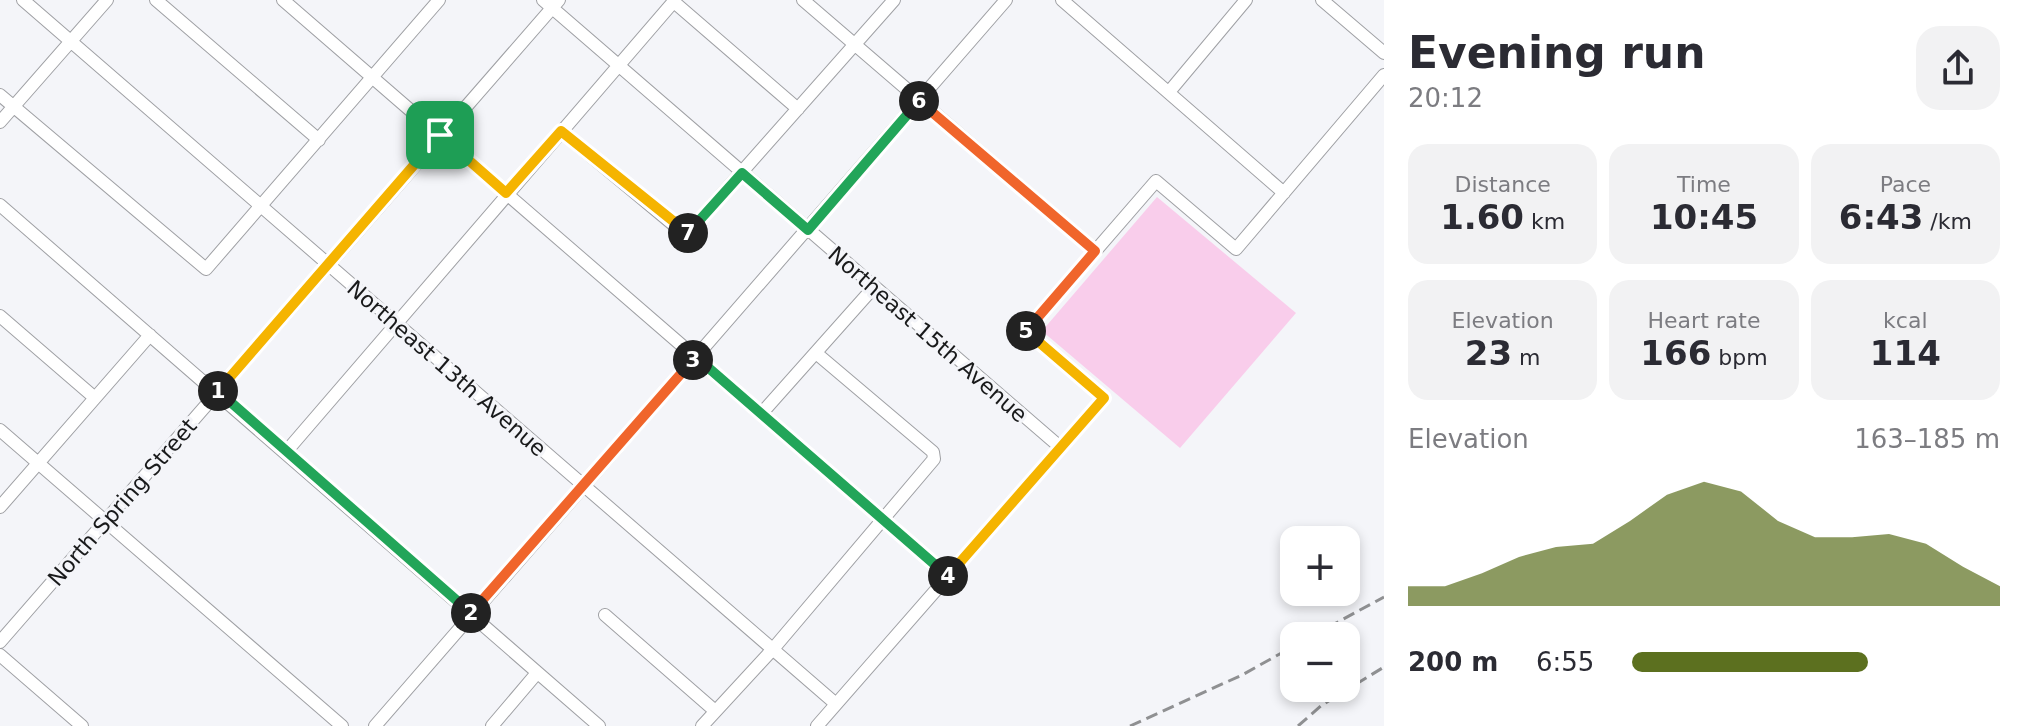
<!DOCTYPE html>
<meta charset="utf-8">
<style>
body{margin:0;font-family:"DejaVu Sans",sans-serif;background:#f2f2f3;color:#2b2b33;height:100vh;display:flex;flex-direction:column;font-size:30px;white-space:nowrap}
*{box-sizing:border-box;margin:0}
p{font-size:26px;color:#7c7c81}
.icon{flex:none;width:44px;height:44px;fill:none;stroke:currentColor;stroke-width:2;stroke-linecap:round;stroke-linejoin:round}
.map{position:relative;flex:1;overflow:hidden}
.sheet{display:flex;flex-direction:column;background:#fff;width:640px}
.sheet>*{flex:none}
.fabs{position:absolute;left:1280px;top:526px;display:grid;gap:16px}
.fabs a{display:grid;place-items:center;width:80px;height:80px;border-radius:16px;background:#fff;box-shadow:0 4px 12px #0003;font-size:40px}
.pin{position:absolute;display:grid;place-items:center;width:68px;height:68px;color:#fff;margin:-34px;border-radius:16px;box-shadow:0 4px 12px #0006}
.km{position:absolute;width:40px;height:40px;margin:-20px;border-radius:50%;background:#222;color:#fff;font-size:22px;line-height:40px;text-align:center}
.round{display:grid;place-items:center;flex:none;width:84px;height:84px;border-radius:24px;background:#f2f2f3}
.head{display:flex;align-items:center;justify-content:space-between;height:136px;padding:0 24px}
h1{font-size:44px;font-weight:800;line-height:60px}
.metrics{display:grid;grid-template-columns:repeat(3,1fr);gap:12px;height:136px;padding:8px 24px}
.metrics div{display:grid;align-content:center;border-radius:20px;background:#f2f2f3;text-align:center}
.metrics b{font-size:34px;font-weight:800}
.metrics small{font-size:22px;font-weight:400}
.metrics p{font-size:22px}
.chart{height:224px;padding:16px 24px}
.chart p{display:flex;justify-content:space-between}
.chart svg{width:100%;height:144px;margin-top:8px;fill:#5c701f;opacity:.7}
ul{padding:0 24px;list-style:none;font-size:26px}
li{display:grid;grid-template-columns:128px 96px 1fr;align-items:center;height:60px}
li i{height:20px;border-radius:10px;background:#5c701f}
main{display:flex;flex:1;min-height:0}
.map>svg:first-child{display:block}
.green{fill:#f9cdeb}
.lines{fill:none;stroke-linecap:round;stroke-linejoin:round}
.minor-casing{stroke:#9fa0a4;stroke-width:14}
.minor{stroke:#fff;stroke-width:12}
.rail{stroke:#8f9092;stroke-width:3;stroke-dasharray:12 6;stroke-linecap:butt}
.split-1-casing{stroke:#fff;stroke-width:16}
.split-2-casing{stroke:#fff;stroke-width:16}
.split-3-casing{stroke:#fff;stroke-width:16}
.split-4-casing{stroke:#fff;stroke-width:16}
.split-5-casing{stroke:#fff;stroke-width:16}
.split-6-casing{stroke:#fff;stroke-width:16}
.split-7-casing{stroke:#fff;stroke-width:16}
.split-8-casing{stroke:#fff;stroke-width:16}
.split-1{stroke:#f5b400;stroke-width:10}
.split-2{stroke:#22a559;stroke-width:10}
.split-3{stroke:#f0652b;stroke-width:10}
.split-4{stroke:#22a559;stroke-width:10}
.split-5{stroke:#f5b400;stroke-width:10}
.split-6{stroke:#f0652b;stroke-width:10}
.split-7{stroke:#22a559;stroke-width:10}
.split-8{stroke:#f5b400;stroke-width:10}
.labels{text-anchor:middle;stroke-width:6;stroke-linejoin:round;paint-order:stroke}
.street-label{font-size:22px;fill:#191a1b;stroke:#f4f5f9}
</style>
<main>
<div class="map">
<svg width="1384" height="726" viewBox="0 0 1384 726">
<rect width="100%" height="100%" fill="#f4f5f9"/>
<path class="green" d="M1157 197 1296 313 1180 448 1042 331Z"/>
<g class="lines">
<defs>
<path id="minor" d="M23 0 836 704
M156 0 319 140
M283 0 948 576
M543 0 1060 447
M803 0 1095 251
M1062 0 1284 193
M1322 0 1384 53
M674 2 798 109
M1169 92 1246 0
M0 95 206 269 439 0
M0 122 107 0
M561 131 686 235 894 0
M0 205 599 726
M0 316 95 398
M761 414 874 287
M0 430 342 726
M285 453 675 0
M0 507 150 335
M605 615 714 710
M0 642 559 0
M0 655 82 726
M375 726 1006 0
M492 726 537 673
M702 726 773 649 934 459 933 452 816 353
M817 726 1104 398 1026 331 1156 181 1236 249 1384 75"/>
</defs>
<use href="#minor" class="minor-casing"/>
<use href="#minor" class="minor"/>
<path class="rail" d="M1312 636 1384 597
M1130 726 1242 675 1294 646
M1298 726 1322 705 1384 667"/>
</g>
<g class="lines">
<defs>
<path id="split-1" d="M218 391 440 135"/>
<path id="split-2" d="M218 391 471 613"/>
<path id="split-3" d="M471 613 693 360"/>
<path id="split-4" d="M693 360 696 357 948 576"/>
<path id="split-5" d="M948 576 1104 398 1026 331"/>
<path id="split-6" d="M919 101 1095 251 1026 331"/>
<path id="split-7" d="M688 233 742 173 808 230 919 101"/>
<path id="split-8" d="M440 135 506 193 561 131 688 233"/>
</defs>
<use href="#split-1" class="split-1-casing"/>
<use href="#split-2" class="split-2-casing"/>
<use href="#split-3" class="split-3-casing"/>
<use href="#split-4" class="split-4-casing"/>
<use href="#split-5" class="split-5-casing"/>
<use href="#split-6" class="split-6-casing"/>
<use href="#split-7" class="split-7-casing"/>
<use href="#split-8" class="split-8-casing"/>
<use href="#split-1" class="split-1"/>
<use href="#split-2" class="split-2"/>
<use href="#split-3" class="split-3"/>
<use href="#split-4" class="split-4"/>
<use href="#split-5" class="split-5"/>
<use href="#split-6" class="split-6"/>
<use href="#split-7" class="split-7"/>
<use href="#split-8" class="split-8"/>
</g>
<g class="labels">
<g class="street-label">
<text transform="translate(928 334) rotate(41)" y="8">Northeast 15th Avenue</text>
<text transform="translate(447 368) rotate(41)" y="8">Northeast 13th Avenue</text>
<text transform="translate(122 502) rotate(-49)" y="8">North Spring Street</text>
</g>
</g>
</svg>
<div class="fabs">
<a>+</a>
<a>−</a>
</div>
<div class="pin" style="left:440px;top:135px;background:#1e9e55"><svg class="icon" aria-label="arrive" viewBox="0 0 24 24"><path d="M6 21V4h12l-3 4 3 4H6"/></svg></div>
<b class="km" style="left:218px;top:391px">1</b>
<b class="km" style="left:471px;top:613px">2</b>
<b class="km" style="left:693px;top:360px">3</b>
<b class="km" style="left:948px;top:576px">4</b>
<b class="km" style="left:1026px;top:331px">5</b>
<b class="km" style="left:919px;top:101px">6</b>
<b class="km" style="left:688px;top:233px">7</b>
</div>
<section class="sheet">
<div class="head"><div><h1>Evening run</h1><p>20:12</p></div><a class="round"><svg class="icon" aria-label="share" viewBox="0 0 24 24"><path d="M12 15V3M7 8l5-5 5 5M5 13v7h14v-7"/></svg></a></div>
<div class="metrics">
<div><p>Distance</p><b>1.60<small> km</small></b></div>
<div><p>Time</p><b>10:45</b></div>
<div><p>Pace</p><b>6:43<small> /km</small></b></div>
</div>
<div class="metrics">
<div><p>Elevation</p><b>23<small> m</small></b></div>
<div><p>Heart rate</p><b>166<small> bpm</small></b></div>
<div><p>kcal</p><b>114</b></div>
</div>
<div class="chart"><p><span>Elevation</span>163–185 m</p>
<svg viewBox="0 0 160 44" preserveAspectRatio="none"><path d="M0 44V38L10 38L20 34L30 29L40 26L50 25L60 18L70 10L80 6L90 9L100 18L110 23L120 23L130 22L140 25L150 32L160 38V44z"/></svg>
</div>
<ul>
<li><b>200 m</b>6:55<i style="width:64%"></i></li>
</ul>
</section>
</main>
